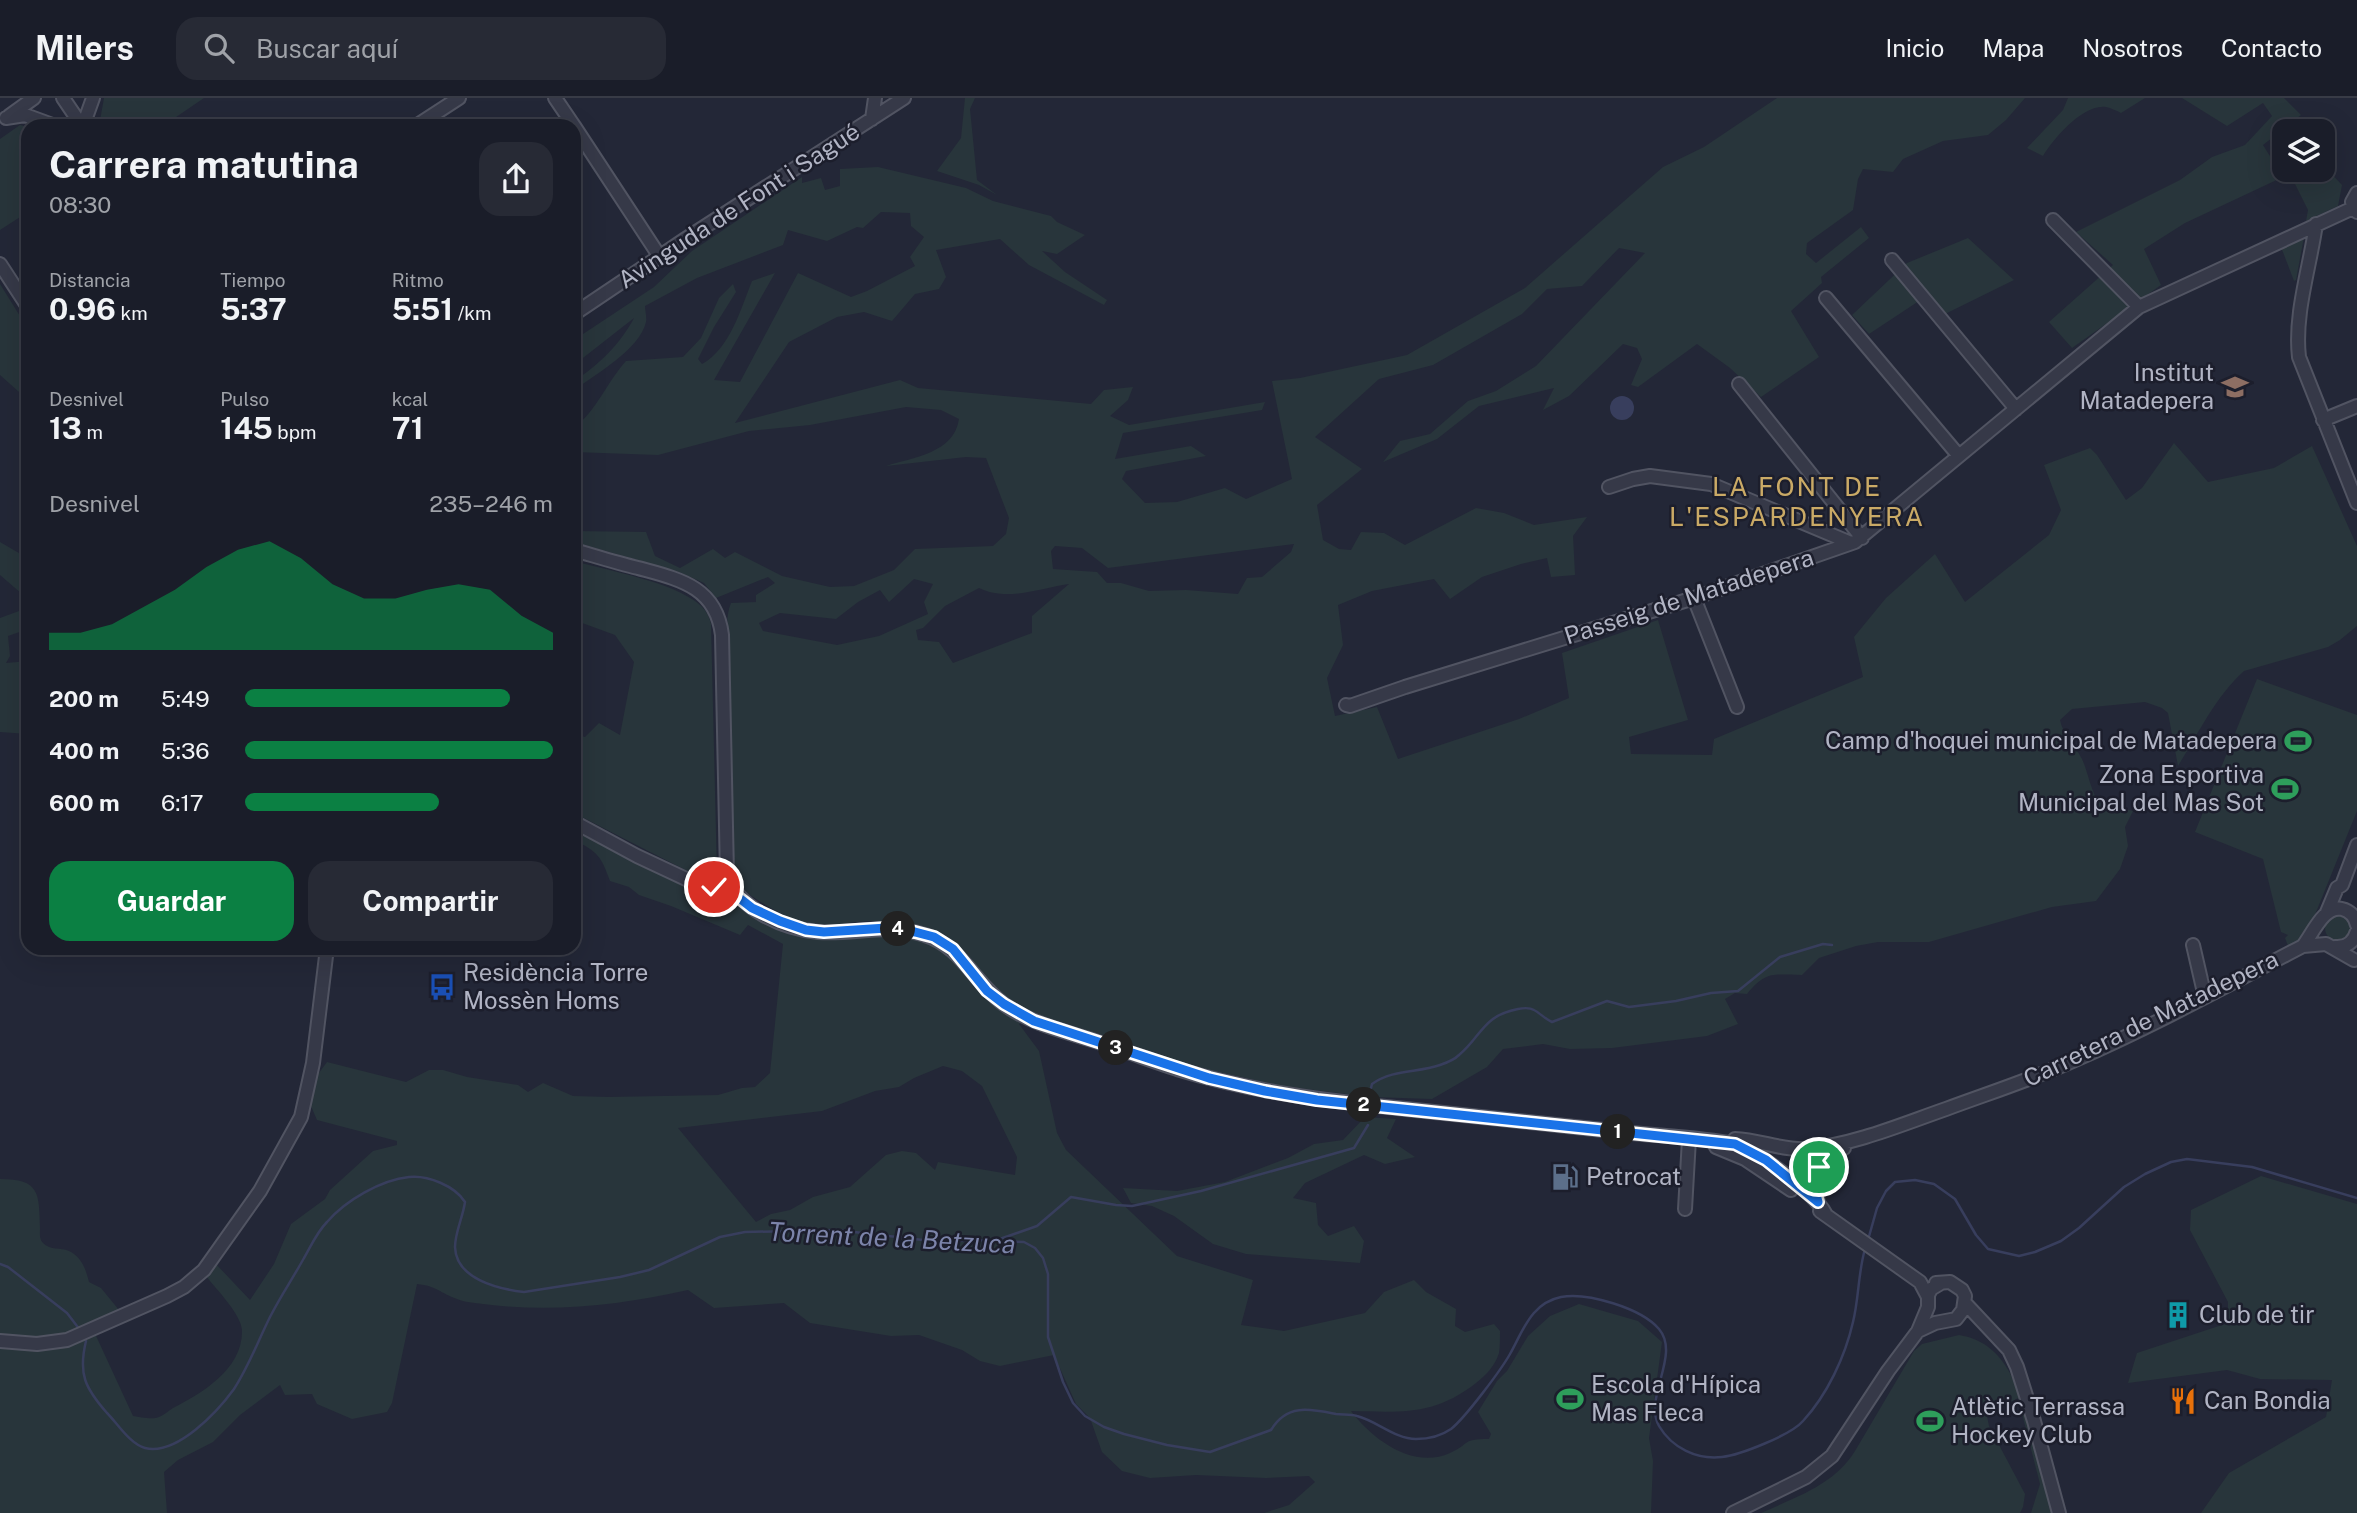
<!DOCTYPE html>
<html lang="es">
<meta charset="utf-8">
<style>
body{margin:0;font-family:"Public Sans",sans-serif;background:#272a35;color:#f1f3f6;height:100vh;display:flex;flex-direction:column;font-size:26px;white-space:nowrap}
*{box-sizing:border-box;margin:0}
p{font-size:23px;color:#9fa2a8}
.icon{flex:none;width:38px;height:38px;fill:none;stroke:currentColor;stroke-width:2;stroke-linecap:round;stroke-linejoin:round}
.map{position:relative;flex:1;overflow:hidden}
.side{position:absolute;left:21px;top:21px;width:560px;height:836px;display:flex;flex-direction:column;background:#1a1d29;border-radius:21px;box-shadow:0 7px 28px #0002,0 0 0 2px #383b46}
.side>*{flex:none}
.fabs{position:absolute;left:2272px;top:21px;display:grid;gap:14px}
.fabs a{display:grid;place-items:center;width:63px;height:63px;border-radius:14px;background:#1a1d29;box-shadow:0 7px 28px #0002,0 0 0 2px #383b46;font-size:35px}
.pin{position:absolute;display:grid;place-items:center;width:60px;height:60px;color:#fff;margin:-30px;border:4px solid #fff;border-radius:50%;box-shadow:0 2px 7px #0007}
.km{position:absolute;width:35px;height:35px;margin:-18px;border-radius:50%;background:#222;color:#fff;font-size:19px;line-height:35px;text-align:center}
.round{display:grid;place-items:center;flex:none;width:74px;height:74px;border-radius:21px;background:#272a35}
.head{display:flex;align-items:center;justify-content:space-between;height:119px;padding:0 28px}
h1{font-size:38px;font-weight:700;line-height:52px}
.metrics{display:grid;grid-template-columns:repeat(3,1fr);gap:10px;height:119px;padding:7px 28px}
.metrics div{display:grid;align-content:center}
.metrics b{font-size:30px;font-weight:700}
.metrics small{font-size:19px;font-weight:400}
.metrics p{font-size:19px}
.chart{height:196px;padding:14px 28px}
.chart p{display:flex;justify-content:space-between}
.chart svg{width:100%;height:126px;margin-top:7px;fill:#0b8043;opacity:.7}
.action{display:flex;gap:14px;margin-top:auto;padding:14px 28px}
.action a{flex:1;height:80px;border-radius:21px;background:#0b8043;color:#fff;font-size:28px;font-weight:700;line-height:80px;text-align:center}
.action a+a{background:#272a35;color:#f1f3f6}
ul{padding:0 28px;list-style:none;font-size:23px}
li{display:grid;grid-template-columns:112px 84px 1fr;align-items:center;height:52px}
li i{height:18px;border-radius:9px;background:#0b8043}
header{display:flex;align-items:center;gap:42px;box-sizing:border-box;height:98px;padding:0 35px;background:#1a1d29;border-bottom:2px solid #383b46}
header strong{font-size:33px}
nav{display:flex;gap:38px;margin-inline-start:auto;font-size:24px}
.search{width:490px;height:63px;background:#272a35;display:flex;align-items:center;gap:18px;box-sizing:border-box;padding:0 24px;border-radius:21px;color:#9fa2a8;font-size:26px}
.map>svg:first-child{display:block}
.green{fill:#28353b;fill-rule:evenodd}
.water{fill:#383e5d}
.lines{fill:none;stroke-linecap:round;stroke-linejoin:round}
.stream{stroke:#383e5d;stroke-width:2.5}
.minor-casing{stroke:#515462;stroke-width:16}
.minor{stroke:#363948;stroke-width:12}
.route-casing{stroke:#fff;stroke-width:14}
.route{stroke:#1a73e8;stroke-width:9}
.labels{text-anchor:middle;stroke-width:5;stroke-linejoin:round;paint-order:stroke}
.street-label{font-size:24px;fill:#b1b4c4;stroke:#1c1e2c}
.poi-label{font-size:24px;fill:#b1b4c4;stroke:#1c1e2c;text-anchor:start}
.neighbourhood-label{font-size:26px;letter-spacing:2px;fill:#caaa66;stroke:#1c1e2c}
.water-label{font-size:26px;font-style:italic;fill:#7c84aa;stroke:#1c1e2c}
</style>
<header>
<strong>Milers</strong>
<div class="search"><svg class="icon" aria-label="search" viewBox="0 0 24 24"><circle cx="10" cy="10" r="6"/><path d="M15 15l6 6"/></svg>Buscar aquí</div>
<nav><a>Inicio</a><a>Mapa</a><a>Nosotros</a><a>Contacto</a></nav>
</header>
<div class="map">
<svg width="2357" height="1415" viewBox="0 0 2357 1415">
<rect width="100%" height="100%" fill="#232737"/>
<path class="green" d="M104 0H204L163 28H99Z
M965 0H975L970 11 977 82 997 97 979 87 937 73 961 40Z
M1777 0H2025L2006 22 1988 37 1943 43 1903 61 1893 74 1863 71 1858 81 1853 112 1807 145 1806 156 1816 165 1861 129 1869 140 1821 179 1822 185 1791 213 1819 259 1761 299 1730 270 1697 246 1638 289 1631 287 1642 261 1637 250 1623 246 1569 298 1543 312 1554 290 1479 308 1437 341 1383 364 1400 343 1430 336 1468 303 1496 293 1536 268 1645 155 1619 150 1582 188 1547 191 1522 216 1433 267 1379 281 1315 339 1362 371 1317 407 1323 442 1339 451 1351 452 1361 434 1384 435 1405 447 1476 410 1504 415 1534 427 1587 419 1573 438 1575 477 1551 479 1547 460 1521 466 1482 479 1450 501 1434 481 1372 493 1338 507 1343 547 1327 580 1335 618 1377 609 1398 661 1519 621 1569 600 1562 555 1658 522 1688 622 1629 639 1631 656 1712 657 1714 641 1863 579 1854 539 1886 500 1935 456 1965 504 2049 437 2061 412 2044 367 2090 350 2097 357 2126 402 2142 390 2174 345 2208 384 2274 370 2312 348 2357 448V528L2340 542 2328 549 2244 573C2216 598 2198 636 2178 668L2168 615 2162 610 2145 604 2072 611 2060 622C2063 637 2075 647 2082 661 2088 674 2090 690 2098 703L2133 713 2125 729 2128 748 2120 771 2096 803 2052 809 1929 844H1878L1856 848 1819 860 1802 877C1773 877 1767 872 1747 896L1735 895 1725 901 1738 926 1707 938 1612 950 1570 951 1543 946 1503 951 1487 969 1432 1001 1371 999 1282 988 1173 964 1136 950 1036 920H1029L1019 926 1039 953 1057 1035 1066 1052 1177 1158 1253 1182 1241 1227 1284 1233 1365 1215 1384 1194 1414 1182 1426 1194 1456 1211 1455 1228 1465 1234 1494 1226 1500 1233C1500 1240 1500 1249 1499 1255 1495 1268 1486 1277 1476 1285 1434 1318 1401 1314 1351 1313 1372 1341 1413 1372 1450 1355 1471 1346 1460 1341 1489 1341L1491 1336 1478 1314 1497 1283 1507 1273 1528 1238 1550 1218 1579 1206 1638 1223 1662 1244 1649 1340 1653 1363 1651 1415H1264L1289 1407 1315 1384 1309 1378 1266 1380 1196 1377 1150 1380 1122 1373 1102 1354 1090 1320 1076 1306 1054 1257 1000 1268 980 1263 962 1252 919 1237 891 1238 810 1225 784 1205 714 1210 688 1192C621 1207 552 1215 483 1206 475 1205 464 1204 457 1201 440 1195 437 1188 417 1186L392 1305 387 1314 352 1321 317 1306 312 1296 285 1297 280 1287 240 1317 213 1344 178 1362 164 1374 167 1415H0V1081C40 1081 39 1095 40 1130 40 1135 39 1141 43 1145 51 1153 60 1149 69 1153 82 1159 86 1172 89 1184L101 1190 119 1212 91 1227 133 1318C140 1319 153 1322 159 1319 164 1317 168 1313 173 1310 202 1295 243 1271 242 1232 241 1216 216 1191 206 1178L215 1165 250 1202 274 1166 291 1126 325 1101 330 1092 373 1053 397 1047V1043L317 1022 308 1001 316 979 327 964 406 984 429 972H443L467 979 518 987 528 994 543 985 573 998 609 999 718 997 742 990 755 989 770 975 783 846 748 827 740 837 671 808 639 797 629 789 610 783C601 758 598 754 574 742V730L708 796 720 793 751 817 785 832 907 837C944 845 954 862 976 890L984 881C954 837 926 823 872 823 855 823 836 828 819 827 800 826 780 816 764 806 756 801 745 795 740 786 728 763 729 682 728 653 728 625 731 596 730 568 730 547 723 524 731 505L756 504V497L775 485 768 479 716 500 704 485 679 474 574 444V433L646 434 655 458 680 470 713 451 725 460 735 454 782 478 830 489 854 488 894 472 915 451 993 448 1006 436 1009 420 986 360 966 359 886 368C914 359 954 355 959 321L941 312 906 309 810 327 749 333 658 357 574 354V330C597 312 607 284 626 263L683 259 701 240 719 200 733 186 736 194 714 229 698 261 702 266C730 251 741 210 752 183L775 175 714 282 740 284 798 175 851 199 867 193 915 168 910 159 924 139 911 128 910 115 881 114 863 130 857 129 827 143 788 132 783 147 697 180 645 208C645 212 647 220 646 224 640 251 595 277 574 292V283C598 268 621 245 634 220L574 267V242L654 189 692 153 802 79V85L821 80 825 92 840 88V71L878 69 966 90 993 103 1051 118 1057 124 1085 137 1057 156 1042 153 1065 174 1107 202 1104 207 1029 167 1000 141 936 152 946 179 939 191 915 196 892 223 864 214 837 219 789 244 735 325 900 282 918 290 1091 306 1104 292 1133 289 1128 302 1110 318 1129 327 1265 304 1262 312 1123 335 1115 361 1191 348 1206 358 1126 373 1122 381 1145 405 1177 404 1225 390 1246 401 1292 381 1272 283 1300 280 1407 257 1525 190 1663 69 1704 49ZM1294 446 1291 454 1262 479 1247 480 1238 496 1186 492 1149 493 1121 485H1107L1097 474 1053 471 1051 453 1055 448 1082 450 1108 470ZM914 481 933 486 924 504 928 516 879 538 837 547 763 533 759 525 780 515 836 521 858 504 880 492 889 504ZM1069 486 1032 518V535L953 565 939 544 918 542 916 532 923 530 945 508 979 490C1008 504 1040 490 1069 486ZM943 968 962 973 982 988 1017 1059 1015 1077 938 1064 935 1072 916 1055 902 1053 886 1057 850 1089 813 1099 790 1112 771 1116 756 1124 678 1030 822 1013 875 993 899 989 914 980Z
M2068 0H2145L2121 15C2117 13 2111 10 2106 9 2084 5 2053 41 2043 58L2027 50 2063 12Z
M2182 0H2284L2301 17 2263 47 2283 79 2185 125 2144 151 2161 187 2072 250 2049 224 2113 167 2076 134 2180 82 2212 59 2245 47 2272 18 2263 5 2227 28Z
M20 27 28 29V114L0 132V41Z
M2322 66 2342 87 2338 108 2306 123 2308 112 2291 78 2305 72H2322Z
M2304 139 2296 182 2294 183 2281 149Z
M1968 140 2014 182 1945 216 1925 199 1869 236 1852 217 1907 165Z
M0 186 28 231V302L0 277Z
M0 444 24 458 28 447V531L8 538 10 558 6 565 28 563V636L0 634V520L19 513 22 496 0 477Z
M574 463C609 473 674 484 700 507 706 512 709 518 711 526L717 777 713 783H707L574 715V636L585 639 599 625 620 637 634 564 615 537 574 522Z
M2257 581 2357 617V713L2310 829 2301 842 2288 848 2285 840 2288 837 2281 834 2263 761 2195 734Z
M2325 830a13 13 0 1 1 26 0a13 13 0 1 1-26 0Z
M1365 1019 1396 1021 1387 1040 1415 1059 1385 1066 1364 1057 1305 1085 1293 1100 1316 1105 1318 1127 1328 1138 1354 1128 1364 1143 1360 1165 1246 1156 1213 1146 1174 1118 1152 1108 1131 1105 1123 1090 1177 1093 1225 1084 1288 1060 1314 1046 1343 1042Z
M2261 1078 2357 1106V1415H2201L2229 1375 2326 1319 2332 1282 2260 1281 2227 1272 2128 1285 2137 1255 2228 1225V1204L2190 1132 2191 1112Z
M1959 1237C2013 1245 2024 1308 2035 1352 2040 1373 2046 1394 2053 1415H2031L2040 1386 2018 1300 1987 1318 1989 1328 2025 1396 2023 1409 2020 1415H1761C1796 1399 1834 1387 1855 1353L1914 1253 1922 1246Z"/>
<path class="water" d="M1610 310a12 12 0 1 1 24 0a12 12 0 1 1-24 0Z"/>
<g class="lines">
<path class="stream" d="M1371 990 1372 986C1393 971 1417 975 1440 967 1446 965 1454 962 1459 957 1482 938 1482 918 1518 911 1523 910 1529 909 1534 912 1540 915 1545 921 1552 924L1607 903 1629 909 1676 903 1711 895 1738 893 1780 859 1823 846 1832 847
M997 1142 1037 1128 1071 1099 1116 1107 1132 1108 1201 1093 1354 1050 1368 1027
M1868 1142 1877 1110 1886 1093 1895 1084 1915 1082 1934 1086 1955 1101 1976 1137 1988 1151 2019 1158 2035 1154 2061 1143 2079 1130 2124 1089 2145 1076 2171 1064 2187 1061 2252 1069 2357 1100
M0 1166 8 1169 67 1215 80 1232
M83 1238 86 1243C78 1276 85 1290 107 1315 118 1326 130 1346 145 1350 177 1358 218 1313 234 1291 249 1268 258 1243 270 1219 280 1199 293 1180 304 1160 311 1148 317 1134 327 1124 346 1102 381 1082 409 1079 428 1077 455 1088 465 1104 463 1119 455 1134 455 1149 456 1181 498 1191 524 1194L620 1179 649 1172 720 1139 745 1134 837 1132 940 1144 978 1142 1024 1144 1035 1150 1043 1160 1048 1176V1239L1063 1284 1073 1305 1085 1318 1104 1329 1124 1336 1167 1347 1210 1354 1271 1332C1287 1305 1311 1311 1336 1316 1343 1317 1350 1316 1357 1318 1377 1323 1395 1341 1416 1341 1427 1341 1441 1338 1451 1331 1465 1320 1501 1272 1510 1256 1523 1233 1531 1205 1561 1199 1587 1194 1641 1210 1659 1231 1681 1257 1643 1300 1659 1328 1672 1350 1697 1362 1722 1359 1740 1357 1791 1337 1803 1323 1827 1297 1845 1259 1853 1224 1859 1200 1858 1175 1865 1151"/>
<defs>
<path id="minor" d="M63 0 82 28
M555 0 574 28
M9 18 34 0
M6 20 25 17 55 28
M872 21 875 0
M83 28 93 0
M416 28 459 0
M574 28 660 159
M2357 114 2352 104 2357 95
M2053 122 2139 209
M2316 126C2310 169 2294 216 2299 259L2357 405
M1892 162 2016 311
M0 166 28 209
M1826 200 1959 358
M574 216 684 142 904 0
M1739 286 1862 440
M2323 322 2357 308
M1609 389 1633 381 1650 378 1711 386 1851 445
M574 452C595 458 617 465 638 470 678 481 716 488 722 537L727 776C737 811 784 831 818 834 855 837 888 824 925 837 961 848 975 886 1005 907 1032 926 1064 933 1095 943 1123 952 1150 962 1177 971 1252 994 1328 1003 1406 1011 1478 1019 1550 1027 1622 1034 1659 1038 1698 1039 1735 1046 1758 1055 1813 1093 1825 1115
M1694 500 1737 609
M1346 607 1350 608 1405 589 1694 500 1855 444 2139 209 2353 110
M574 724 637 758 701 788 719 789 729 783
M2327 814 2337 790 2342 787 2357 747
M2193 847 2205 899
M2303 848C2313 835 2324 807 2342 811 2351 813 2355 819 2357 827
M2335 849C2346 850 2354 844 2357 833
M1735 1041C1760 1042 1784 1053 1808 1051 1856 1046 1900 1027 1946 1011 1989 995 2033 981 2075 962 2153 928 2228 887 2303 848L2326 846 2354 862
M1716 1049 1745 1061 1791 1092
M1818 1104C1811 1079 1819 1059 1844 1050
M1685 1111 1689 1041
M1820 1113 1920 1184 1928 1199
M1965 1205 2009 1252 2017 1269 2034 1323 2059 1415
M1918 1233 1935 1225 1956 1221 1963 1212 1965 1198 1962 1192 1950 1184 1936 1185
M0 1243 37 1246 67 1242 167 1198 184 1189 204 1172 260 1093 301 1019 313 965 327 850
M1733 1415 1806 1379 1832 1358 1888 1273 1918 1233 1928 1209V1197L1931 1191 1941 1185"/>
</defs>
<use href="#minor" class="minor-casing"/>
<use href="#minor" class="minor"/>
</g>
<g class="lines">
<defs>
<path id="route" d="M714 789 729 783 738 799 752 810 780 823 806 832 824 834 887 830 915 834 934 839 953 851 987 893 1004 906 1034 923 1209 980 1265 993 1317 1002 1735 1046 1766 1062 1818 1104 1814 1088 1819 1069"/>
</defs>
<use href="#route" class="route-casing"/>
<use href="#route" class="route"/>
</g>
<defs>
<symbol id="school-bare" viewBox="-9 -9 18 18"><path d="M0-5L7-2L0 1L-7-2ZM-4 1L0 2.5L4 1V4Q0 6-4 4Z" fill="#8d6e63" stroke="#1c1e2c" stroke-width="2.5" paint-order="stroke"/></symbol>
<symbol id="stadium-bare" viewBox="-9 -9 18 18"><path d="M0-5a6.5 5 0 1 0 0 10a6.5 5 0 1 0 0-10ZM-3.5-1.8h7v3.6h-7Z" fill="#2e9e5b" stroke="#1c1e2c" stroke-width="2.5" paint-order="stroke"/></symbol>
<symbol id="bus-bare" viewBox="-9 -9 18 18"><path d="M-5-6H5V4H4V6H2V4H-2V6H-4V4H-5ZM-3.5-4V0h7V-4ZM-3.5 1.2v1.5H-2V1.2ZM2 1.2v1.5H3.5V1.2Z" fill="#1a4fb4" stroke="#1c1e2c" stroke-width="2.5" paint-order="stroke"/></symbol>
<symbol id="fuel-bare" viewBox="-9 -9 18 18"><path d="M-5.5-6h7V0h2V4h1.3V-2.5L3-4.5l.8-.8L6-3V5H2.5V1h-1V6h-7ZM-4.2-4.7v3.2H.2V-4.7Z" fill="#5c6f8a" stroke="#1c1e2c" stroke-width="2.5" paint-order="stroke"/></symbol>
<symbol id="building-bare" viewBox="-9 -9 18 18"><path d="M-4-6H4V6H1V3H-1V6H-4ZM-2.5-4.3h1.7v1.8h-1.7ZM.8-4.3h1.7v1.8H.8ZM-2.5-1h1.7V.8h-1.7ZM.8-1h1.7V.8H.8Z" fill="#0f9aa8" stroke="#1c1e2c" stroke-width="2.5" paint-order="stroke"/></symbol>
<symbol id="restaurant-bare" viewBox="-9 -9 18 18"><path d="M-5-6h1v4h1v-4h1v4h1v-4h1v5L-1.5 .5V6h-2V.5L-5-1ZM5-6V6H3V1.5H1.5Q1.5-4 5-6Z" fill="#e8710a" stroke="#1c1e2c" stroke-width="2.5" paint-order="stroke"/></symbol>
</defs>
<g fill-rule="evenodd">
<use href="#school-bare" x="2216" y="270" width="38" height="38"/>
<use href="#stadium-bare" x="2279" y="624" width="38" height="38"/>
<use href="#stadium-bare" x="2266" y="672" width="38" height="38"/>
<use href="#bus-bare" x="423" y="870" width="38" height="38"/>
<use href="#fuel-bare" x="1546" y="1060" width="38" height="38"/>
<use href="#building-bare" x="2159" y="1198" width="38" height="38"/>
<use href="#stadium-bare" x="1551" y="1282" width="38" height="38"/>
<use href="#restaurant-bare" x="2164" y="1284" width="38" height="38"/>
<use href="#stadium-bare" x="1911" y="1304" width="38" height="38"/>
</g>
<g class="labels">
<g class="street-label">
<text transform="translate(739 108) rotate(-33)" y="8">Avinguda de Font i Sagué</text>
<text transform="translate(1689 499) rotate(-18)" y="8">Passeig de Matadepera</text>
<text transform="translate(2151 921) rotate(-26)" y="8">Carretera de Matadepera</text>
</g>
<g class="poi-label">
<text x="2214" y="283" text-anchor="end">Institut<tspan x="2214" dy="28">Matadepera</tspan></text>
<text x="2277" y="651" text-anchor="end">Camp d'hoquei municipal de Matadepera</text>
<text x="2264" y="685" text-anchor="end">Zona Esportiva<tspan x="2264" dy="28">Municipal del Mas Sot</tspan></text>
<text x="463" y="883">Residència Torre<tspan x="463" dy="28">Mossèn Homs</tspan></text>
<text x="1586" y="1087">Petrocat</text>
<text x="2199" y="1225">Club de tir</text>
<text x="1591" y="1295">Escola d'Hípica<tspan x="1591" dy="28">Mas Fleca</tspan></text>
<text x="2204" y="1311">Can Bondia</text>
<text x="1951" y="1317">Atlètic Terrassa<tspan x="1951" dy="28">Hockey Club</tspan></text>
</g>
<g class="neighbourhood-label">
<text x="1797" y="398">LA FONT DE<tspan x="1797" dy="30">L'ESPARDENYERA</tspan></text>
</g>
<g class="water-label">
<text transform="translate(892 1140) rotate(3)" y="9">Torrent de la Betzuca</text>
</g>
</g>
</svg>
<div class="fabs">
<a><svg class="icon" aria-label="layers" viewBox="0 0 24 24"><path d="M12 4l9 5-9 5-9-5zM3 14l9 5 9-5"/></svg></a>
</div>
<div class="pin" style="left:1819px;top:1069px;background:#1e9e55"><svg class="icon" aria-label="arrive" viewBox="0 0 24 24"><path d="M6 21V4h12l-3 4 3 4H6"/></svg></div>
<div class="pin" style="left:714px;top:789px;background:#d93025"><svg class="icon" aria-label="check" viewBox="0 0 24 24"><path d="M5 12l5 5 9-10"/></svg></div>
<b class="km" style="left:1618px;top:1034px">1</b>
<b class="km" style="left:1364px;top:1007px">2</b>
<b class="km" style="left:1116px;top:950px">3</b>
<b class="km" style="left:898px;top:831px">4</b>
<section class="side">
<div class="head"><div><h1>Carrera matutina</h1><p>08:30</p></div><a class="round"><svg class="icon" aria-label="share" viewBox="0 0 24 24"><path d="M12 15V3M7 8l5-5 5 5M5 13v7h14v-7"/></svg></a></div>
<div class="metrics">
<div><p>Distancia</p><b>0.96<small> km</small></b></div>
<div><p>Tiempo</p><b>5:37</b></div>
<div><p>Ritmo</p><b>5:51<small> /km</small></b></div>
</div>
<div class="metrics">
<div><p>Desnivel</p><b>13<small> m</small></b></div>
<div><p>Pulso</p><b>145<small> bpm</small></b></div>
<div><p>kcal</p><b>71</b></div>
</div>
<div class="chart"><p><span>Desnivel</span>235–246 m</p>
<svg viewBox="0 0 160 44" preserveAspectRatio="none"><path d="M0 44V38L10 38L20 35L30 29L40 23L50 15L60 9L70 6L80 12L90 21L100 26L110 26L120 23L130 21L140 23L150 32L160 38V44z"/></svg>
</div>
<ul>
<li><b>200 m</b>5:49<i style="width:86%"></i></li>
<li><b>400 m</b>5:36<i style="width:100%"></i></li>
<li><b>600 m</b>6:17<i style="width:63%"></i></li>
</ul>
<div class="action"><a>Guardar</a><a>Compartir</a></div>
</section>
</div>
